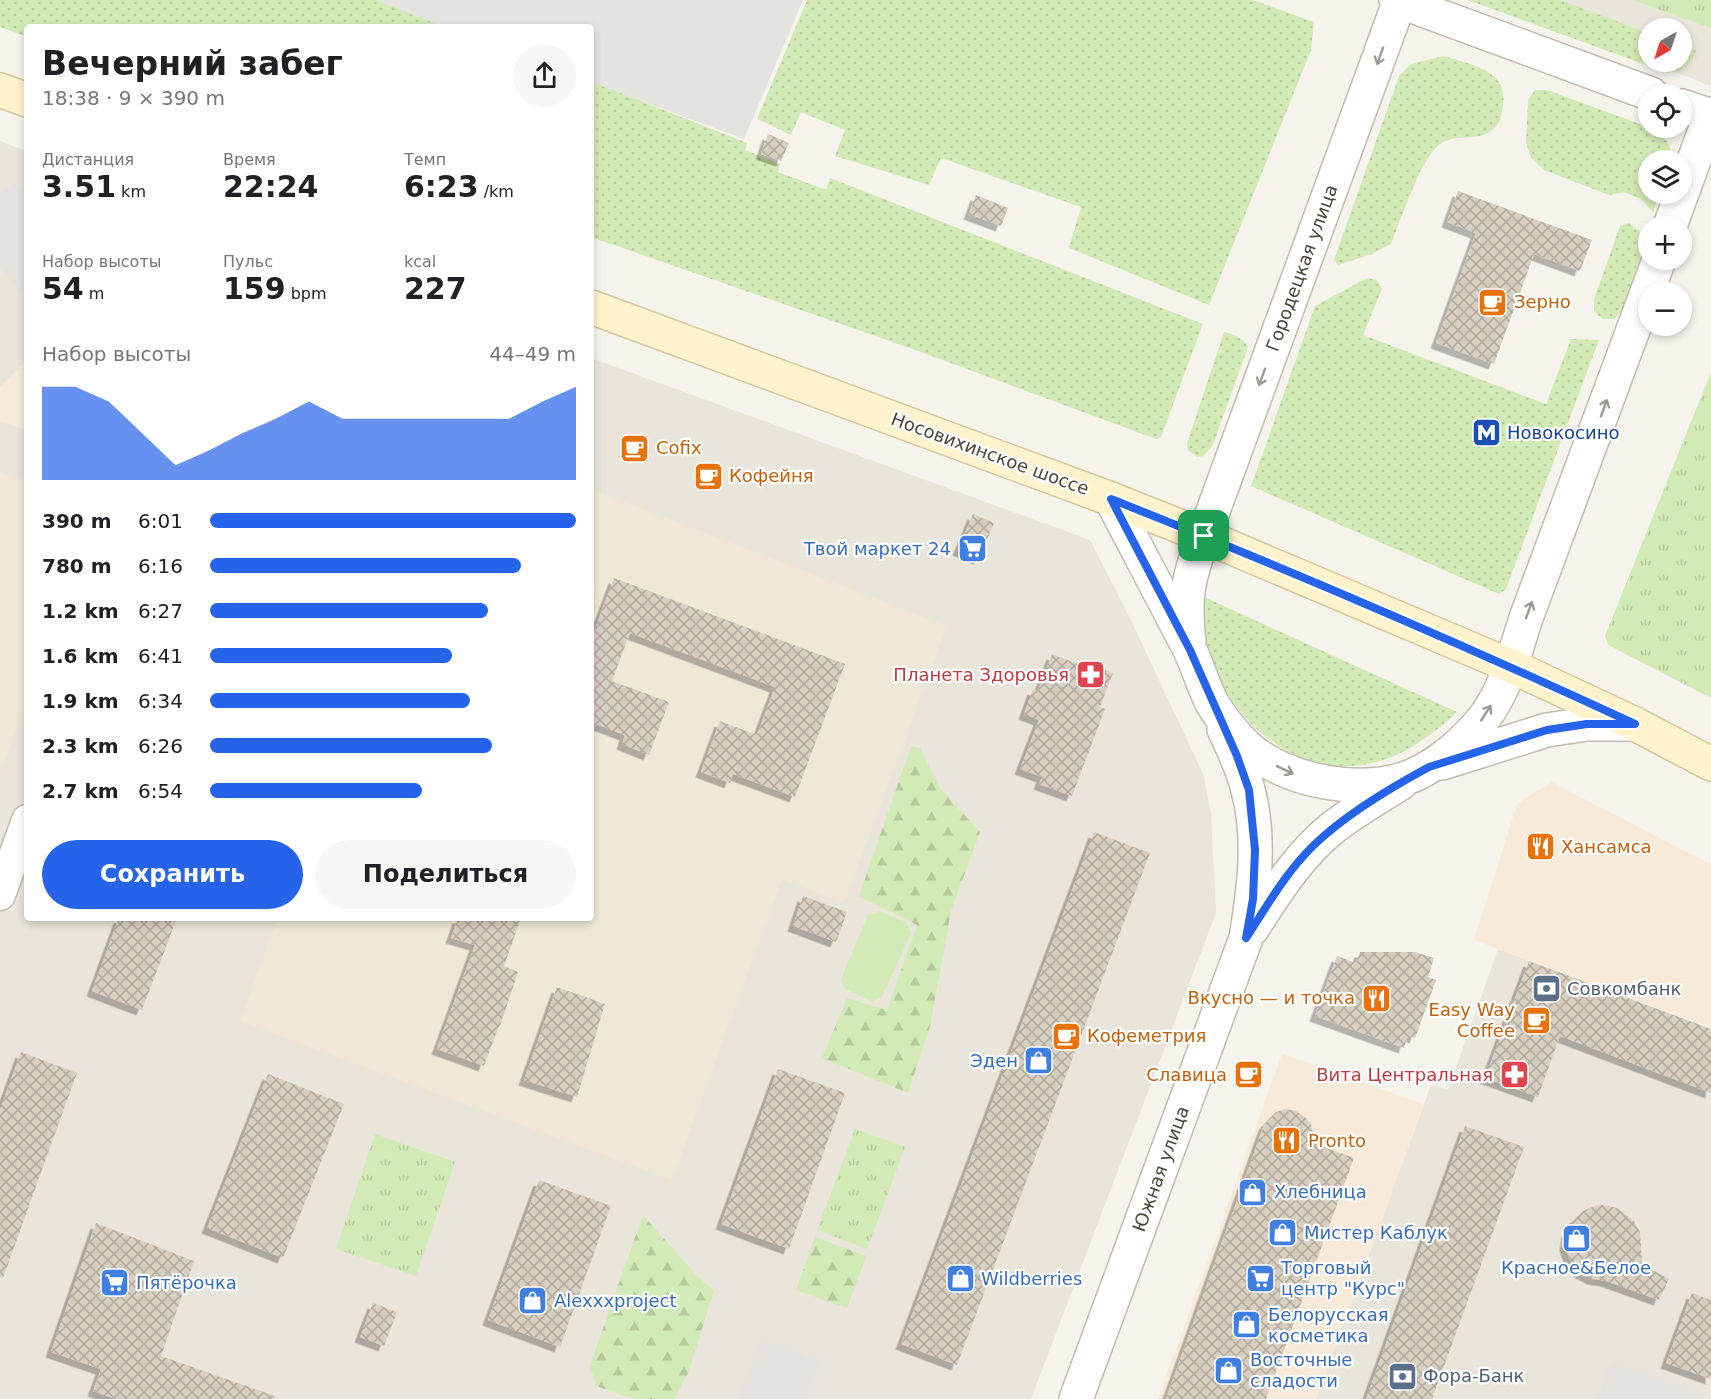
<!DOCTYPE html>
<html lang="ru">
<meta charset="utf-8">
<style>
body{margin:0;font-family:"DejaVu Sans",sans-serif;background:#f6f6f6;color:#202124;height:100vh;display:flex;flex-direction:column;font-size:22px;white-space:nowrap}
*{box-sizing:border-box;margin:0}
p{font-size:20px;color:#757577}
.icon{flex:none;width:33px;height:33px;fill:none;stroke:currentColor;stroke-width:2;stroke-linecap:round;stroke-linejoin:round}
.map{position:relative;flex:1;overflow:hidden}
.side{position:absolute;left:24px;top:24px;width:570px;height:897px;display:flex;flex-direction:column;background:#fff;border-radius:6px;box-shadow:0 3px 9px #0003}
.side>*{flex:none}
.needle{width:39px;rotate:219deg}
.controls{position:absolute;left:1638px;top:18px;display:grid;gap:12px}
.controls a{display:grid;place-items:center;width:54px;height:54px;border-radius:50%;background:#fff;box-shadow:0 3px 9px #0003;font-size:30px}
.pin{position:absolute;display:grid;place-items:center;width:51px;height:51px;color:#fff;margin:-26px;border-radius:12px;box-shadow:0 3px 9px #0006}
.round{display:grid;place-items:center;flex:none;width:63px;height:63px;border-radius:32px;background:#f6f6f6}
.summary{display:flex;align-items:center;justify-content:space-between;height:102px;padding:0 18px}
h1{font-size:33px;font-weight:800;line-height:45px}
.metrics{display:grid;grid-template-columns:repeat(3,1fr);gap:9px;height:102px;padding:6px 18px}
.metrics div{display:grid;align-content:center}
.metrics b{font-size:30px;font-weight:800}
.metrics small{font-size:16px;font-weight:400}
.metrics p{font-size:16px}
.chart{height:168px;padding:12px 18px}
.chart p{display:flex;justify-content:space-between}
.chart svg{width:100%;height:108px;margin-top:6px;fill:#2563eb;opacity:.7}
.primary-button{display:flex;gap:12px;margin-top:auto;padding:12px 18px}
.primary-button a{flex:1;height:69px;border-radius:36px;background:#2563eb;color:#fff;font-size:24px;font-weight:800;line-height:69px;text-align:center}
.primary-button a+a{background:#f6f6f6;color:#202124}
ul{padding:0 18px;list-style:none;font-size:20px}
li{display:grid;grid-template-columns:96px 72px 1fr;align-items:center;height:45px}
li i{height:15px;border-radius:8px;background:#2563eb}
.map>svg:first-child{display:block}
.residential{fill:#eae5da;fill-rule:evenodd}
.commercial{fill:#f7ead8}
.education{fill:#efe8d6}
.grass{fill:url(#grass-dots)}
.forest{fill:url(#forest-firs)}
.park{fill:url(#park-tufts)}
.pitch{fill:#d2eab5}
.parking{fill:#e5e3e0}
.building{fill:url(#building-cross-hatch);filter:url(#shadow)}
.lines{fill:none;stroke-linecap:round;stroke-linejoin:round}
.minor-casing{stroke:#c2bbae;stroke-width:33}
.tertiary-casing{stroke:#c2bbae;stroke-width:36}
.secondary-casing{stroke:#d6c79b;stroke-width:36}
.minor{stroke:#fff;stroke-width:30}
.tertiary{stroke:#fff;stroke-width:33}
.secondary{stroke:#fff3cd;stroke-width:33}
.oneway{stroke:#9c9892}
.route-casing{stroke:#fff;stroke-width:12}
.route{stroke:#2563eb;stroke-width:8}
.labels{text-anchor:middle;stroke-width:4.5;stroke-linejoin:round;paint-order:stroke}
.street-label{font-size:18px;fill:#4b4439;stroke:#fff}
.food-label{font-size:18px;fill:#c56008;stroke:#fff;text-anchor:start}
.transit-label{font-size:18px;fill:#164399;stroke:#fff;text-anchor:start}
.shop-label{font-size:18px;fill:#366cbe;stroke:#fff;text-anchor:start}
.health-label{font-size:18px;fill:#be3a42;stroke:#fff;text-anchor:end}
.service-label{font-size:18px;fill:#4e5e75;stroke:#fff;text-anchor:start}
</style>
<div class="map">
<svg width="1711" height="1399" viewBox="0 0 1711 1399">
<defs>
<pattern id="grass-dots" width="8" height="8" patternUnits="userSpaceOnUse" patternTransform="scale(1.5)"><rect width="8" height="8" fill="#d2eab5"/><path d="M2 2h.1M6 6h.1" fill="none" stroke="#b6ca9c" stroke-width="1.8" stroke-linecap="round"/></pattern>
<pattern id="forest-firs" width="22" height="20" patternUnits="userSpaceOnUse" patternTransform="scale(1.5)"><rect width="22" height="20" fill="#d2eab5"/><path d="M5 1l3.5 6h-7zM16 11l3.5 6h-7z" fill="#b6ca9c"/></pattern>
<pattern id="park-tufts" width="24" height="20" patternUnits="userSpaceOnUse" patternTransform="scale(1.5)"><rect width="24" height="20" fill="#d2eab5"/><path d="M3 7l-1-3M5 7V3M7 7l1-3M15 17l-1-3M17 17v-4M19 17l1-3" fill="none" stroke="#b6ca9c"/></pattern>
<pattern id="building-cross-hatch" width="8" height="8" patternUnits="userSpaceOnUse" patternTransform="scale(1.5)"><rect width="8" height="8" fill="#d8cfc1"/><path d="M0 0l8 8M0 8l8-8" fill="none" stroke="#b1aa9e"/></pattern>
<filter id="shadow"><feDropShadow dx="-5.5" dy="5.5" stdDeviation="0" flood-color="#0004"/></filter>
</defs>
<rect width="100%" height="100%" fill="#f6f3ec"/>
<path class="residential" d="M1492 0H1711V86ZM1648 28H1682V62H1648Z
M0 141 27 151V918H591V358L1090 540 1131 620 1204 776 1211 814 1216 913 1031 1399H0Z
M1498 949 1711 1029V1399H1316L1431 1085 1448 1090Z"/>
<path class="commercial" d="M27 360V431L0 421V387Z
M1552 782 1711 865V1028L1474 940 1517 804Z
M1282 1054 1424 1104 1316 1399H1158Z"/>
<path class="education" d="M0 472 27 482V699L0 773Z
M591 489 947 626 844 903 782 879 672 1180 240 1021 278 918H591Z"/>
<path class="grass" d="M0 0H387L455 27H27V37L0 27Z
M807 0H1253L1314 22 1311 50 1209 305 1069 248 1081 207 941 158 929 185 835 156 845 130 801 112 791 135 757 119Z
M1468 0H1560L1648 33V62H1682V45L1696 51C1690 65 1684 70 1668 73Z
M1444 56C1464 63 1500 68 1503 93 1504 99 1503 106 1502 111 1501 123 1494 131 1483 135 1468 140 1453 134 1439 145 1420 160 1401 220 1391 244L1372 254 1338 265 1334 260 1399 76 1411 64Z
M591 81 747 143 745 150 780 164 778 172 826 190 830 178 1203 324 1161 437 1156 439 921 352 591 237Z
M1535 90H1547L1651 128 1667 141 1672 153 1670 160H1648V194H1659L1653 212 1641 199 1624 192 1609 195 1544 170 1531 158 1526 142 1528 100Z
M1629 223 1639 231 1644 250 1621 312 1614 319H1602L1594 311V299L1620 226Z
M1367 278 1377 280 1382 289 1363 335 1546 404 1571 339 1599 340 1506 589 1499 594 1251 486 1315 306Z
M1224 332C1235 335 1242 337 1248 347L1213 445 1204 456 1197 457 1188 450 1187 443Z
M1204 597 1457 712C1430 737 1399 760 1362 765 1290 775 1229 717 1208 652 1202 635 1203 615 1204 597Z"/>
<path class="forest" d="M911 746 920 748 940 788 980 832 951 911 930 1027 908 1093 822 1058 847 998 887 1010 917 925 859 896Z
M643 1215 698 1277 714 1290 689 1371 674 1399H636L596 1386 590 1365Z
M815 1237 866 1256 847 1308 796 1290Z"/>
<path class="park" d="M1632 0H1711V28Z
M1711 372V698L1608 645 1605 636Z
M855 1129 905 1147 867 1249 817 1230Z
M375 1134 455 1162 416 1276 336 1249Z"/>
<path class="pitch" d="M879 911 906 922 911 933 882 997 872 1002 844 988 841 979 868 915Z"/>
<path class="parking" d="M376 0H803L744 139 591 82V27H444Z
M13 183 27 189V296L0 268V195Z
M761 1339 819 1361 804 1399H739Z
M1611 1362 1707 1399H1597Z"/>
<path class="building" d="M768 134 789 143 781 161 761 154Z
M1458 191 1592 240 1580 271 1534 254 1494 364 1436 343 1476 233 1447 222Z
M976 195 1008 208 1001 226 969 214Z
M973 514 994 523 979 559 958 550Z
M614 578 845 664 795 797 733 774 730 783 701 772 720 721 757 735 775 687 630 633 612 681 669 702 649 755 622 744 625 735 596 724 593 731H591V640Z
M1052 654 1088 668 1089 664 1113 673 1100 707 1105 709 1072 796 1039 784 1042 777 1020 769 1039 720 1024 714 1033 689 1038 691Z
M1094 832 1150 853 957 1365 901 1344Z
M803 896 847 912 836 942 793 926Z
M119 918H177L142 1010 92 991Z
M458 918H521L504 966 518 972 500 1026H499L484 1066 437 1049 475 945 451 938Z
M1360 952H1415L1434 958 1428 977 1436 980 1415 1038 1408 1035 1404 1048 1315 1016 1337 956 1356 963Z
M1529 961 1711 1029V1093L1560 1036 1538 1097 1485 1078Z
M557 987 605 1004 577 1097 524 1080Z
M21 1052 77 1073 3 1278 0 1277V1110Z
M778 1069 845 1093 789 1249 721 1224Z
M268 1074 344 1104 283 1258 207 1228Z
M1286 1109 1296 1111 1305 1117 1311 1124 1316 1144 1354 1158 1266 1399H1166L1264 1125 1276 1112Z
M1465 1126 1524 1147 1432 1399H1366Z
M539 1180 611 1206 560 1347 488 1320Z
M1604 1205 1617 1208 1634 1221 1640 1232 1642 1264 1669 1279 1659 1300 1606 1281 1593 1279 1581 1273 1569 1258 1565 1245 1567 1232 1573 1220 1583 1211 1595 1206Z
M96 1223 194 1261 161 1356 275 1396V1399H116L93 1391 101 1369 51 1352Z
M1692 1293 1711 1300V1379L1666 1363Z
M373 1303 397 1312 384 1346 360 1337Z"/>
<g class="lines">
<defs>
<path id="minor" d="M0 895 27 820"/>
<path id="tertiary" d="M1396 0 1651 94
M1682 106 1711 116
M1670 226 1711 114
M1111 499C1137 549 1163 598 1189 648 1198 666 1203 686 1212 703 1221 718 1234 734 1246 746 1285 782 1365 797 1414 775 1440 763 1466 741 1484 718 1506 689 1515 652 1526 618L1659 260
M1189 642C1185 606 1186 588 1197 555L1400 0
M1442 763 1547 730 1587 724H1635
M1252 929C1276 892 1299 854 1335 826 1356 810 1379 797 1401 783
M1076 1399 1246 938C1254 890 1261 838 1248 790 1243 769 1233 748 1224 729"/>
<path id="secondary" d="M0 90 27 100
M591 307 1111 499 1204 536 1511 666 1635 724 1711 764"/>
</defs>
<use href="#minor" class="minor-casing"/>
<use href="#tertiary" class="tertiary-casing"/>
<use href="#secondary" class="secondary-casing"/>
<use href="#minor" class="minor"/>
<use href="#tertiary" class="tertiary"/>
<use href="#secondary" class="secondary"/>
</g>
<defs><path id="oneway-shaft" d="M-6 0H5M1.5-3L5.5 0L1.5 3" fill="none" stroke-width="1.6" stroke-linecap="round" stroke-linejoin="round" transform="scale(1.5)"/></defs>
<g class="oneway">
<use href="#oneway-shaft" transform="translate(1380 56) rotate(110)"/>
<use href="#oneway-shaft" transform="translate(1262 377) rotate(110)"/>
<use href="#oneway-shaft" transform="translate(1604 408) rotate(-70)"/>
<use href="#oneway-shaft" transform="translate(1529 610) rotate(-70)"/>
<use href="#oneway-shaft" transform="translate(1486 713) rotate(-57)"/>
<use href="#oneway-shaft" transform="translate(1285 770) rotate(25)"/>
</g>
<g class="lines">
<defs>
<path id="route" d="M1111 499C1288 569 1462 644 1635 724H1587L1547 730 1429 767C1390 788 1346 814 1314 845 1286 872 1267 906 1246 938L1253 899 1255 850 1249 790 1237 756 1190 650Z"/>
</defs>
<use href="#route" class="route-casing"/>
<use href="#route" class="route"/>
</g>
<defs>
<symbol id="cafe-square" viewBox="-11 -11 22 22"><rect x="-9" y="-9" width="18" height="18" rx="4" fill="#e8710a" stroke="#fff"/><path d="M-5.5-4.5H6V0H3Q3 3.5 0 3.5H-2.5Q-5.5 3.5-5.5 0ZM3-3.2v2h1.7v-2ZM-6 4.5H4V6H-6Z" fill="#fff"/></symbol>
<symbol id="metro-square" viewBox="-11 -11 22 22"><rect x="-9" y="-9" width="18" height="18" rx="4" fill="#1a4fb4" stroke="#fff"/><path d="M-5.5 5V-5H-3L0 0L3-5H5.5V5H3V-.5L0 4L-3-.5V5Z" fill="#fff"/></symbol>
<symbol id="supermarket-square" viewBox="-11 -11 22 22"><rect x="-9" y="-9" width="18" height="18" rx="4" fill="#3f7fe0" stroke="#fff"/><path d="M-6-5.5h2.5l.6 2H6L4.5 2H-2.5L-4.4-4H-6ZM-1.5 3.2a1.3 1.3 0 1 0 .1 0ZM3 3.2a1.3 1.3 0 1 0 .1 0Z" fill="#fff"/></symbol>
<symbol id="pharmacy-square" viewBox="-11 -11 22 22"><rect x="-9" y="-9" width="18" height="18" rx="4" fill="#e0444e" stroke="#fff"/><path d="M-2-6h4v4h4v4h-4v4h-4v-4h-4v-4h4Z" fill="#fff"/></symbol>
<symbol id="restaurant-square" viewBox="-11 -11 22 22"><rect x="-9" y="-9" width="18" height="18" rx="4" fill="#e8710a" stroke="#fff"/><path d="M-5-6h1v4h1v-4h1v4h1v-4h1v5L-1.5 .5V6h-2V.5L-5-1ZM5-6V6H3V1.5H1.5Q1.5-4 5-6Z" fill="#fff"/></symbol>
<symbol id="bank-square" viewBox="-11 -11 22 22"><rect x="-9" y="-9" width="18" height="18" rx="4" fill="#5c6f8a" stroke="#fff"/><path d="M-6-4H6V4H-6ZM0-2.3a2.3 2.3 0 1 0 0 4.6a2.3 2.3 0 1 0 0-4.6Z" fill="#fff"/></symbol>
<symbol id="shop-square" viewBox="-11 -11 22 22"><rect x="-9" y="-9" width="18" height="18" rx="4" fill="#3f7fe0" stroke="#fff"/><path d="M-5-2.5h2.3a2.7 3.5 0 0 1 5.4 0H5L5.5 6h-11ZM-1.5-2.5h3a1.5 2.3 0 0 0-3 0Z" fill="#fff"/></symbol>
</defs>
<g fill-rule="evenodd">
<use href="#cafe-square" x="1476" y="286" width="33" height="33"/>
<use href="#metro-square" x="1470" y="416" width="33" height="33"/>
<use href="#cafe-square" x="618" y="432" width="33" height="33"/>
<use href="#cafe-square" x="692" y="460" width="33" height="33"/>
<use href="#supermarket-square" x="956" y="532" width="33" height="33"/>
<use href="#pharmacy-square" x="1074" y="658" width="33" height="33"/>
<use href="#restaurant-square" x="1524" y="830" width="33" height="33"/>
<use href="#bank-square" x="1530" y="972" width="33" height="33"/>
<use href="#restaurant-square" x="1360" y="982" width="33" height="33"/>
<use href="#cafe-square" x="1520" y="1004" width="33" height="33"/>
<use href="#cafe-square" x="1050" y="1020" width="33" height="33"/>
<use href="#shop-square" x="1022" y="1044" width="33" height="33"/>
<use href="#cafe-square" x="1232" y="1058" width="33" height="33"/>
<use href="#pharmacy-square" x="1498" y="1058" width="33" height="33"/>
<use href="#restaurant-square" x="1270" y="1124" width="33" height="33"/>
<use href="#shop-square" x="1236" y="1176" width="33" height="33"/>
<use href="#shop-square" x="1266" y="1216" width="33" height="33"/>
<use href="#shop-square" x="1560" y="1222" width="33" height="33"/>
<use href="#supermarket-square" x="1244" y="1262" width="33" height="33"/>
<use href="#shop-square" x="944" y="1262" width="33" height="33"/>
<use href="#supermarket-square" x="98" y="1266" width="33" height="33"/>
<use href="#shop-square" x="516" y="1284" width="33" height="33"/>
<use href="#shop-square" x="1230" y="1308" width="33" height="33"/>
<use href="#shop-square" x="1212" y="1354" width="33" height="33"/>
<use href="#bank-square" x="1386" y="1360" width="33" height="33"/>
</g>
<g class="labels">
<g class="street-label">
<text transform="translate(1302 268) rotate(-70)" y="6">Городецкая улица</text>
<text transform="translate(990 454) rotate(20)" y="6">Носовихинское шоссе</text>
<text transform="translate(1161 1169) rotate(-70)" y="6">Южная улица</text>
</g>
<g class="food-label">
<text x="1514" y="308">Зерно</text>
<text x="656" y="454">Cofix</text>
<text x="729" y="482">Кофейня</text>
<text x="1561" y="853">Хансамса</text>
<text x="1355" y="1004" text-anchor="end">Вкусно — и точка</text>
<text x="1515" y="1016" text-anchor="end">Easy Way<tspan x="1515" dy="21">Coffee</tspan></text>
<text x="1087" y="1042">Кофеметрия</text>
<text x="1227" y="1081" text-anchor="end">Славица</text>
<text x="1308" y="1147">Pronto</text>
</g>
<g class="transit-label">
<text x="1507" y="439">Новокосино</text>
</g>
<g class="shop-label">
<text x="951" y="555" text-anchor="end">Твой маркет 24</text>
<text x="1018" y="1067" text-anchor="end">Эден</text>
<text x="1274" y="1198">Хлебница</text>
<text x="1304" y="1239">Мистер Каблук</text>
<text x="1281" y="1274">Торговый<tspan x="1281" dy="21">центр "Курс"</tspan></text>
<text x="1576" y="1274" text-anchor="middle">Красное&amp;Белое</text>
<text x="981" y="1285">Wildberries</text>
<text x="136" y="1289">Пятёрочка</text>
<text x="554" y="1307">Alexxxproject</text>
<text x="1268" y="1321">Белорусская<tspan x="1268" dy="21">косметика</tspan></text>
<text x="1250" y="1366">Восточные<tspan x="1250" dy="21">сладости</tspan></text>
</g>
<g class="health-label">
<text x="1069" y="681">Планета Здоровья</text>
<text x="1493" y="1081">Вита Центральная</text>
</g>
<g class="service-label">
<text x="1567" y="995">Совкомбанк</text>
<text x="1423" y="1382">Фора-Банк</text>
</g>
</g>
</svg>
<div class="controls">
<a><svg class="needle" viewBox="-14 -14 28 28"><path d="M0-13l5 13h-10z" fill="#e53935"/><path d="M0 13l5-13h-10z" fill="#757577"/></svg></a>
<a><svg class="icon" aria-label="locate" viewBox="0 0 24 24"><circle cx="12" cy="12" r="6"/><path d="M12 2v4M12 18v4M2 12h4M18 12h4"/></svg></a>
<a><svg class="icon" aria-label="layers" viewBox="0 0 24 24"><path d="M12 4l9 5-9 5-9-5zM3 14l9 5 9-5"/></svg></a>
<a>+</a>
<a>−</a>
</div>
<div class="pin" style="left:1204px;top:536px;background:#1e9e55"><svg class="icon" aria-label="arrive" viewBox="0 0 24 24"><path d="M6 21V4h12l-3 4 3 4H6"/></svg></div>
<section class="side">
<div class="summary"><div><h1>Вечерний забег</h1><p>18:38 · 9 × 390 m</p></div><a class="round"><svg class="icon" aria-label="share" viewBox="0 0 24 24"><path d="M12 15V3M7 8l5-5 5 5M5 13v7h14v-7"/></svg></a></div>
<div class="metrics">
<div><p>Дистанция</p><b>3.51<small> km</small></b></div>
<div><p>Время</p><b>22:24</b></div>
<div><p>Темп</p><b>6:23<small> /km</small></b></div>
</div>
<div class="metrics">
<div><p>Набор высоты</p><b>54<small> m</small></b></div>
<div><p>Пульс</p><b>159<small> bpm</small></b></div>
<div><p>kcal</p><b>227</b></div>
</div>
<div class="chart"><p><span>Набор высоты</span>44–49 m</p>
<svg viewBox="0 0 160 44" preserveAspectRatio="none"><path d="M0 44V6L10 6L20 12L30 25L40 38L50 32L60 25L70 19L80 12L90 19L100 19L110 19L120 19L130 19L140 19L150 12L160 6V44z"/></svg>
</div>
<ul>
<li><b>390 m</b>6:01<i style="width:100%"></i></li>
<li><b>780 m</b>6:16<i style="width:85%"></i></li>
<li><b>1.2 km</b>6:27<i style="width:76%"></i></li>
<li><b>1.6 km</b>6:41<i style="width:66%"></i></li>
<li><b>1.9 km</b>6:34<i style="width:71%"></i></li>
<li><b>2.3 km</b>6:26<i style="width:77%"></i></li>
<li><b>2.7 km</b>6:54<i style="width:58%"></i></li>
</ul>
<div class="primary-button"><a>Сохранить</a><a>Поделиться</a></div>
</section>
</div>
